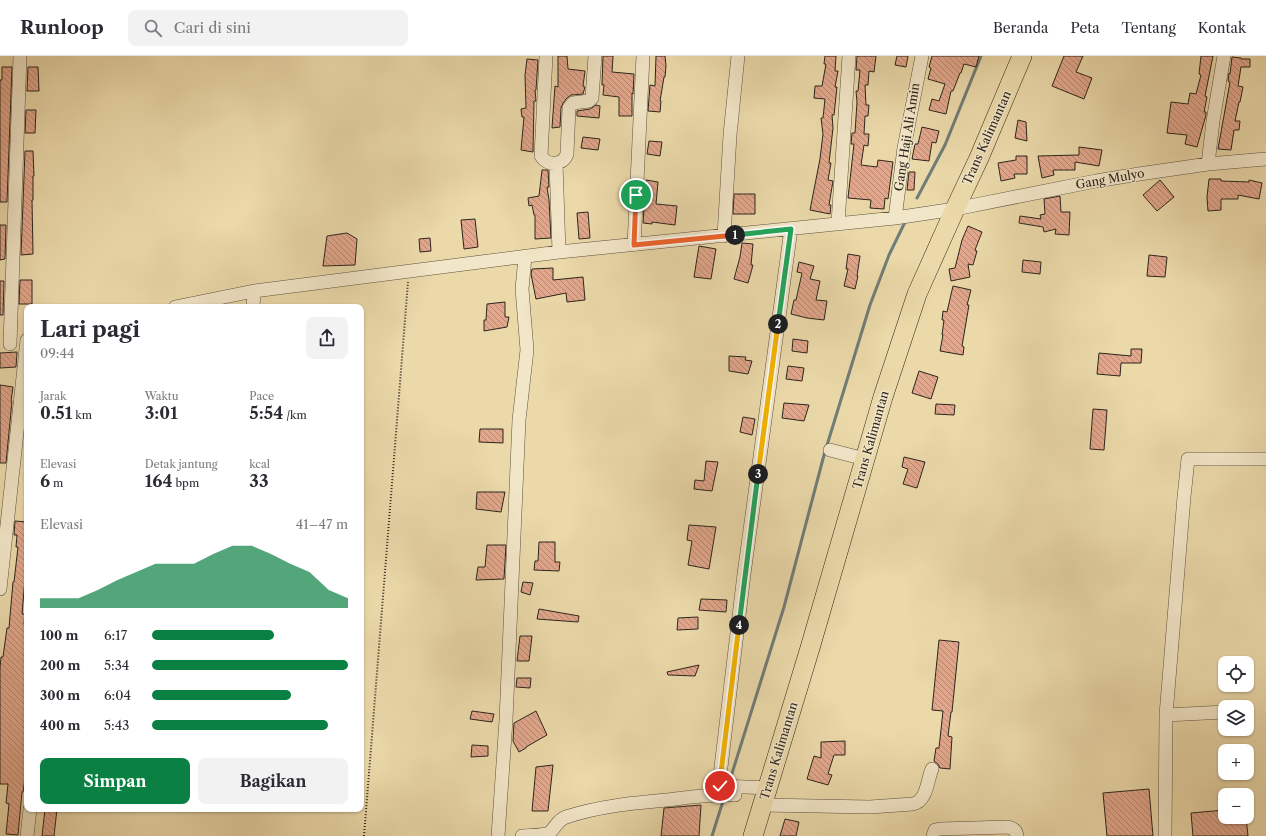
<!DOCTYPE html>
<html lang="id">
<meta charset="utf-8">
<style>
body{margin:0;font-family:"Libre Caslon Text",serif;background:#f2f2f3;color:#2b2b33;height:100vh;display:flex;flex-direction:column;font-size:15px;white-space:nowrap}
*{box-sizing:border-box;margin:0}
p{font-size:13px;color:#7c7c81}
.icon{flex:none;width:22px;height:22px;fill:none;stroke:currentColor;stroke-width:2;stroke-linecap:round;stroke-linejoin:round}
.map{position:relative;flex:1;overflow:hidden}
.drawer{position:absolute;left:24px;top:248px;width:340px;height:508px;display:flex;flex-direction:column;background:#fff;border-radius:8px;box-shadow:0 1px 3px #0004}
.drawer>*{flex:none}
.fabs{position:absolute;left:1218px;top:600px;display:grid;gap:8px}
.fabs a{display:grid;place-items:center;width:36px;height:36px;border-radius:8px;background:#fff;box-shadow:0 1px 3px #0004;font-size:20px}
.pin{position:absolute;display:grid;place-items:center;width:34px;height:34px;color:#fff;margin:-17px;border:2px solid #fff;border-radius:50%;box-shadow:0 1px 4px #0007}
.km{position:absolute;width:20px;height:20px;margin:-10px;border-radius:50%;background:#222;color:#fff;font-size:11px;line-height:20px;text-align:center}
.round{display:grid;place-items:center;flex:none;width:42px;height:42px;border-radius:8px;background:#f2f2f3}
.overview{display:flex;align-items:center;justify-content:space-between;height:68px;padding:0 16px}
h1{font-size:22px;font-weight:700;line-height:30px}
.figures{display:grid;grid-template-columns:repeat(3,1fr);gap:6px;height:68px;padding:4px 16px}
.figures div{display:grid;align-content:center}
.figures b{font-size:17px;font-weight:700}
.figures small{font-size:11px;font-weight:400}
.figures p{font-size:11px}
.chart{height:112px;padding:8px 16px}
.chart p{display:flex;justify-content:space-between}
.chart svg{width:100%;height:72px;margin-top:4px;fill:#0b8043;opacity:.7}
.button{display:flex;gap:8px;margin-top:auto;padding:8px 16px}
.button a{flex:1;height:46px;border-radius:8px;background:#0b8043;color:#fff;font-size:16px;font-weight:700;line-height:46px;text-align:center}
.button a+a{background:#f2f2f3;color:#2b2b33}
ul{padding:0 16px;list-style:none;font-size:13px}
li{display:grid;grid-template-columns:64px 48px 1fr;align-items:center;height:30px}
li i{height:10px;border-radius:5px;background:#0b8043}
header{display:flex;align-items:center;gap:24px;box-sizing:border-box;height:56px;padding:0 20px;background:#fff;border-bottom:1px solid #e1e1e2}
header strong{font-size:19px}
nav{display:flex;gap:22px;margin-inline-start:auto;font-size:14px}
.search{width:280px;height:36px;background:#f2f2f3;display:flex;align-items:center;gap:10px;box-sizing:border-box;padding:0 14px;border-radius:8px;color:#7c7c81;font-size:15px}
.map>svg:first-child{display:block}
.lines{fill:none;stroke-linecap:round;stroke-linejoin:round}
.stream{stroke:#717d77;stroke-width:3}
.building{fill:url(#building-back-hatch);stroke:#2c251b}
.minor-casing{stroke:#5c523f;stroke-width:14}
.highway-casing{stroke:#2c251b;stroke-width:20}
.path{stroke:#2c251b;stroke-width:2;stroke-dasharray:1 2;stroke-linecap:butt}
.minor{stroke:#f2e6c8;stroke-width:13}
.highway{stroke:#ebd9aa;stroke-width:19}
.split-1-casing{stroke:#fff;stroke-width:8}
.split-2-casing{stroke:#fff;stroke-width:8}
.split-3-casing{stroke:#fff;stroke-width:8}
.split-4-casing{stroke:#fff;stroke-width:8}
.split-5-casing{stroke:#fff;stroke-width:8}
.split-1{stroke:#f0652b;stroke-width:5}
.split-2{stroke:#22a559;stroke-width:5}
.split-3{stroke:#f5b400;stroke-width:5}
.split-4{stroke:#22a559;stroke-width:5}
.split-5{stroke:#f5b400;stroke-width:5}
.labels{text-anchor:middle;stroke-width:3;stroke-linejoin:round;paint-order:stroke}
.street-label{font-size:12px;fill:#2c251b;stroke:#f2e6c8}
</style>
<header>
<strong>Runloop</strong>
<div class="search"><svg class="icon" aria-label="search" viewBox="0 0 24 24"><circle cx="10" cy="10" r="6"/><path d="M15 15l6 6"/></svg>Cari di sini</div>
<nav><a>Beranda</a><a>Peta</a><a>Tentang</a><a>Kontak</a></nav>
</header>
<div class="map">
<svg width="1266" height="780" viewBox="0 0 1266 780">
<defs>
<pattern id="building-back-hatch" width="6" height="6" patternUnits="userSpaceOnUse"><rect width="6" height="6" fill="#e2a78c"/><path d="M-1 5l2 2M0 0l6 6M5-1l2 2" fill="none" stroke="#b78872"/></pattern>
</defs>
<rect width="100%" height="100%" fill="#ebd9aa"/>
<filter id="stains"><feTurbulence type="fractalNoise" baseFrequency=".005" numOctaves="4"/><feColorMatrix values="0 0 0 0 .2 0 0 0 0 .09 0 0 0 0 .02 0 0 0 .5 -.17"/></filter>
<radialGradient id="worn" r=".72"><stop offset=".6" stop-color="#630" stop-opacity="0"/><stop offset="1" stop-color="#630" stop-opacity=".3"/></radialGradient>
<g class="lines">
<path class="stream" d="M917 142 945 89 981 0
M729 727 784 551 824 399 870 249 889 199 906 164
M712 780 724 742"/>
</g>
<path class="building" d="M558 0H567L568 13 585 15 583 30 585 31 583 38 571 39 567 42 563 47 561 52 560 71 552 72 555 30 558 31Z
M603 0H613L612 16 634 18 633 38 632 37V60H619V41L603 39 604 29H602Z
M656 0H665L666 10 665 21H664L660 45H661L660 56 648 55 650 29 655 30Z
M825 0H836L835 15H838L835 31H837L834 59H832L833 72 829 107H831L828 124 833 125 829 149H831L830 158 810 154 820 103 823 78 821 62H823L825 43 814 42 815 30H822L826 8H824Z
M857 0H876L874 16 869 15 868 29H865L866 49H869L868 60H865L864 78H869L868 90 864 89 861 109 877 111 878 104 893 106 888 143 885 142 884 153 870 152 871 144 848 142 854 88H851L852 77H855L857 46 856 35H858L860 14H856Z
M897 0H908L906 11 895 9Z
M932 0H979L976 11 964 8 961 17H960L953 35H951L946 58 929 54 932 43 939 45 945 28 928 23 931 12 929 11Z
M1064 0H1083L1076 16 1092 22 1084 43 1052 30Z
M1201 0H1213L1205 40 1207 41 1204 56H1206V59L1197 91 1185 88 1187 79 1167 77 1171 46 1188 48 1190 37 1196 38 1201 19 1199 18Z
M1232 1 1241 2V3H1250V11H1241L1238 30 1243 31 1240 46H1239L1235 65H1240L1239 74H1234L1231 94 1218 93 1230 26 1228 25 1229 17 1230 18Z
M527 3 538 4 536 34H535L536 45H534L533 96 521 94 524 61H522L521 53 526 52 525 19Z
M2 11H12L7 146H0V24H2Z
M28 11H38L39 35H27Z
M596 49 600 50 599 62 577 60V55L590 53Z
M26 54H36L35 77H25Z
M1018 64 1026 66 1027 85 1015 82Z
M922 71 939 75 936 87 932 86 929 105 912 103 915 88H918Z
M583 81 600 83 598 94 581 92Z
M649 85 662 86 660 100 647 98Z
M1079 91 1102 94 1099 110 1075 106V114H1053L1054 119 1042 122 1038 100 1079 99Z
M25 95H33L34 120H33V144H32L33 198 21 199Z
M1016 100H1027V118H1014L1015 122 1001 125 998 107 1016 104Z
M542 114H548L549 131H547L549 144 551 182 535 183V159H534L532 149 529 150 528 142 539 140Z
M909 116H915L914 134H907Z
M1209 123H1221V125L1249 126V124L1262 127 1259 143 1238 139V143H1221V154L1208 155 1207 141Z
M646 124 658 126 656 148 677 150 675 169 652 166V168L643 167Z
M1160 124 1174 141 1157 155 1143 139Z
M734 138H755V158H733Z
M1060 140 1061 156H1070L1069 179 1055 178 1056 173 1044 176 1043 171 1019 167 1020 160 1041 163 1040 159 1045 158 1044 143Z
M588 156 590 182 579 183 577 157Z
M475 163 478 191 464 193 461 164Z
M0 169H6L5 203 0 204Z
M968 170 982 176 975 194 977 195 973 209 968 208 970 221 951 225 949 213 955 212 962 184Z
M347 177 357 183 355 209 323 210 327 180Z
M430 182 431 195 420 196 419 183Z
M742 187 753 188 751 209H753L748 227 734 223 740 201Z
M699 190 716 193 711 223 694 221Z
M848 198 860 200 857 220H858L855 233 844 230 848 213H846Z
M1149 199 1167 201 1165 221 1147 220Z
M1023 204 1041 206 1040 218 1022 216Z
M799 206 814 210 810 223 820 225 816 244 827 245 824 264 807 262 791 258 794 244H796L802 217 797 216Z
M553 212V224L583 221 585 244 567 246 566 237 536 243 531 218 532 213Z
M20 224H32V248H19Z
M0 225H4L3 259H0Z
M953 230 971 234 967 249H969L962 290 964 291 963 299 940 295 943 279H942L944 264H942L943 255 947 256Z
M505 246V261H509L507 271 484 275V264H486L487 248Z
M793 283 808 285 807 297 792 295Z
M1131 293H1142L1141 307H1121L1120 320 1097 318 1099 297 1131 300Z
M17 296 16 311 0 312V297Z
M729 300 746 301 745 304 752 305 748 318 729 315Z
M788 310 804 312 802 325 786 323Z
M919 315 938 321 931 343 912 337Z
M0 329 13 331 11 345H12L6 407H0Z
M784 347 809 349 804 365 782 362Z
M936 348 955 349 954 359 935 358Z
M1093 353 1107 354 1104 394 1090 393Z
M743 361 755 363 752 379 740 376Z
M480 373H503V387L479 386Z
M904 401 925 406 917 432 903 428 908 413 902 411Z
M706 405 718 406 712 435 694 433 695 424 704 425Z
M477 436H505L501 456 476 453Z
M15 465 27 466 26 512H27V524L25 523 22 558H25L24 568H27V709L23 736H22L18 779 6 778 9 748 6 747 8 728H0V612L1 601H3L7 572H9L13 526H14L18 491H16L17 479H14Z
M689 469 716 471 709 513 688 509 692 485 687 484Z
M539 486H555V506H560L559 515 534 514 535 505H538Z
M487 489H506L504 523 476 524 478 511H485Z
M523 526 533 527 530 539 521 536Z
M701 543 727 544 726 556 699 554Z
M539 553 579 560 578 566 537 563Z
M698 561V573L677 574 678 562Z
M520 580H532L529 605H517Z
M939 584 959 586 952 656H951L948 680 952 681 950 713 940 712 938 708 934 705 936 692H939L943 655 932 654Z
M699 609 695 620 668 619 667 616Z
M517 622H531L530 632 516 631Z
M472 655 494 658 492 666 470 663Z
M536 655 547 679 526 691V692L519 696 513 685 514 667Z
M845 685V699H834L828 718 832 719 828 729 807 723 814 700 821 702V686Z
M472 689 488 690V700L471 701Z
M553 709 548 755H532L536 711Z
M1149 733 1153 780H1107L1103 737Z
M701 749 699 780H661L664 752Z
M45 753H57L54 780H42Z
M1225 754V761H1246L1248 780H1193L1191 757Z
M785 763 799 766 796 780H780Z"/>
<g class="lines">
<defs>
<path id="minor" d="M546 0 541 100C547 110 563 110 567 98L569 52 573 47 589 45 592 42 595 0
M556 107 559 196
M1208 108 1213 65 1224 0
M895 162 904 92 922 0
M838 167 849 0
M724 180 730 79 738 0
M634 189 643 0
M175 251 254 235 559 196 895 162 955 153 1096 125 1139 118 1208 108 1266 103
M253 251 254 235
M10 288 20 0
M830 394 865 403
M0 533 27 284
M1166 659 1225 656
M767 732 722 730 719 728 744 518 791 173
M762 749 870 751 913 748C927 745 927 725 932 713
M27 780 30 753
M498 780 506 664 519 364 527 294 522 233 525 201
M522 780C530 779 542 780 549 777 555 773 557 764 566 761 599 750 634 747 668 744 690 741 712 738 735 739
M933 780 935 774 940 773 1008 771C1014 773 1016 774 1017 780
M1165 780 1166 659 1184 441 1188 403H1266"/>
<path id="highway" d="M753 780 810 592 883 341 917 238 955 153 979 102 1022 0"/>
</defs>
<use href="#minor" class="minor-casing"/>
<use href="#highway" class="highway-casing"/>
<path class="path" d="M364 780 408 226"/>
<use href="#minor" class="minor"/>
<use href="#highway" class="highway"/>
</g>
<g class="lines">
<defs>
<path id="split-1" d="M636 139 634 189 735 179"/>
<path id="split-2" d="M735 179 791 173 778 268"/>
<path id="split-3" d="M758 418 778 268"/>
<path id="split-4" d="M739 569 758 418"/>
<path id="split-5" d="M720 730V725L739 569"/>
</defs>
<use href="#split-1" class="split-1-casing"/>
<use href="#split-2" class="split-2-casing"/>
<use href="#split-3" class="split-3-casing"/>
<use href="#split-4" class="split-4-casing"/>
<use href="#split-5" class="split-5-casing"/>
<use href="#split-1" class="split-1"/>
<use href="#split-2" class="split-2"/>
<use href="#split-3" class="split-3"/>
<use href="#split-4" class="split-4"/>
<use href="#split-5" class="split-5"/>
</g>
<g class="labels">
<g class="street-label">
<text transform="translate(907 81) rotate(-81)" y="4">Gang Haji Ali Amin</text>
<text transform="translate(987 82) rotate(-66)" y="4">Trans Kalimantan</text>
<text transform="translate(1110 123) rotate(-10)" y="4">Gang Mulyo</text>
<text transform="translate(871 384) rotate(-74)" y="4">Trans Kalimantan</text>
<text transform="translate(779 695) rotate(-73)" y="4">Trans Kalimantan</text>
</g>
</g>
<rect width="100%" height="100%" filter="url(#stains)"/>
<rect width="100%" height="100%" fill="url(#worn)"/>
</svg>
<div class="fabs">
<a><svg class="icon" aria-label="locate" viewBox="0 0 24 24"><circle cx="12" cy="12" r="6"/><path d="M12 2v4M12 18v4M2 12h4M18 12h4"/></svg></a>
<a><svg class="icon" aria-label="layers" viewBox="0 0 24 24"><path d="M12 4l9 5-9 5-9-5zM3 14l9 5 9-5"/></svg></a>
<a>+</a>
<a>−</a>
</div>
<div class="pin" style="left:636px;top:139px;background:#1e9e55"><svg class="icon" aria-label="arrive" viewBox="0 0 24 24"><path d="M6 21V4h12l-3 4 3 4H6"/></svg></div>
<div class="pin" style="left:720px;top:730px;background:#d93025"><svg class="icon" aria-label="check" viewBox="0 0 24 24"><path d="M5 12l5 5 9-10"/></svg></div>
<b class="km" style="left:735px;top:179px">1</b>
<b class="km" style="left:778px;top:268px">2</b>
<b class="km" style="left:758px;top:418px">3</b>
<b class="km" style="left:739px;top:569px">4</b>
<section class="drawer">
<div class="overview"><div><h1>Lari pagi</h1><p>09:44</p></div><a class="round"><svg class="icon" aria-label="share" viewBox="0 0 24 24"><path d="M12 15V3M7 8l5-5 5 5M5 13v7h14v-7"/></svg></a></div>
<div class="figures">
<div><p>Jarak</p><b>0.51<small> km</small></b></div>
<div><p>Waktu</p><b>3:01</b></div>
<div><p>Pace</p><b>5:54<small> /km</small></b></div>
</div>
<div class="figures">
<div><p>Elevasi</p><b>6<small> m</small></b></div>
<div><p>Detak jantung</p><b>164<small> bpm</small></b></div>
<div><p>kcal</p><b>33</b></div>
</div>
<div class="chart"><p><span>Elevasi</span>41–47 m</p>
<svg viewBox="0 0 160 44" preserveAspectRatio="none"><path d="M0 44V38L10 38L20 38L30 33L40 27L50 22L60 17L70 17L80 17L90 11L100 6L110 6L120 11L130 17L140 22L150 33L160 38V44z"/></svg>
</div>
<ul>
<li><b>100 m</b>6:17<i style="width:62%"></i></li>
<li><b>200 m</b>5:34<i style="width:100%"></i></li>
<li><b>300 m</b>6:04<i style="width:71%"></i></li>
<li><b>400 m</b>5:43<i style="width:90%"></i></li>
</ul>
<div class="button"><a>Simpan</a><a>Bagikan</a></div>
</section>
</div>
